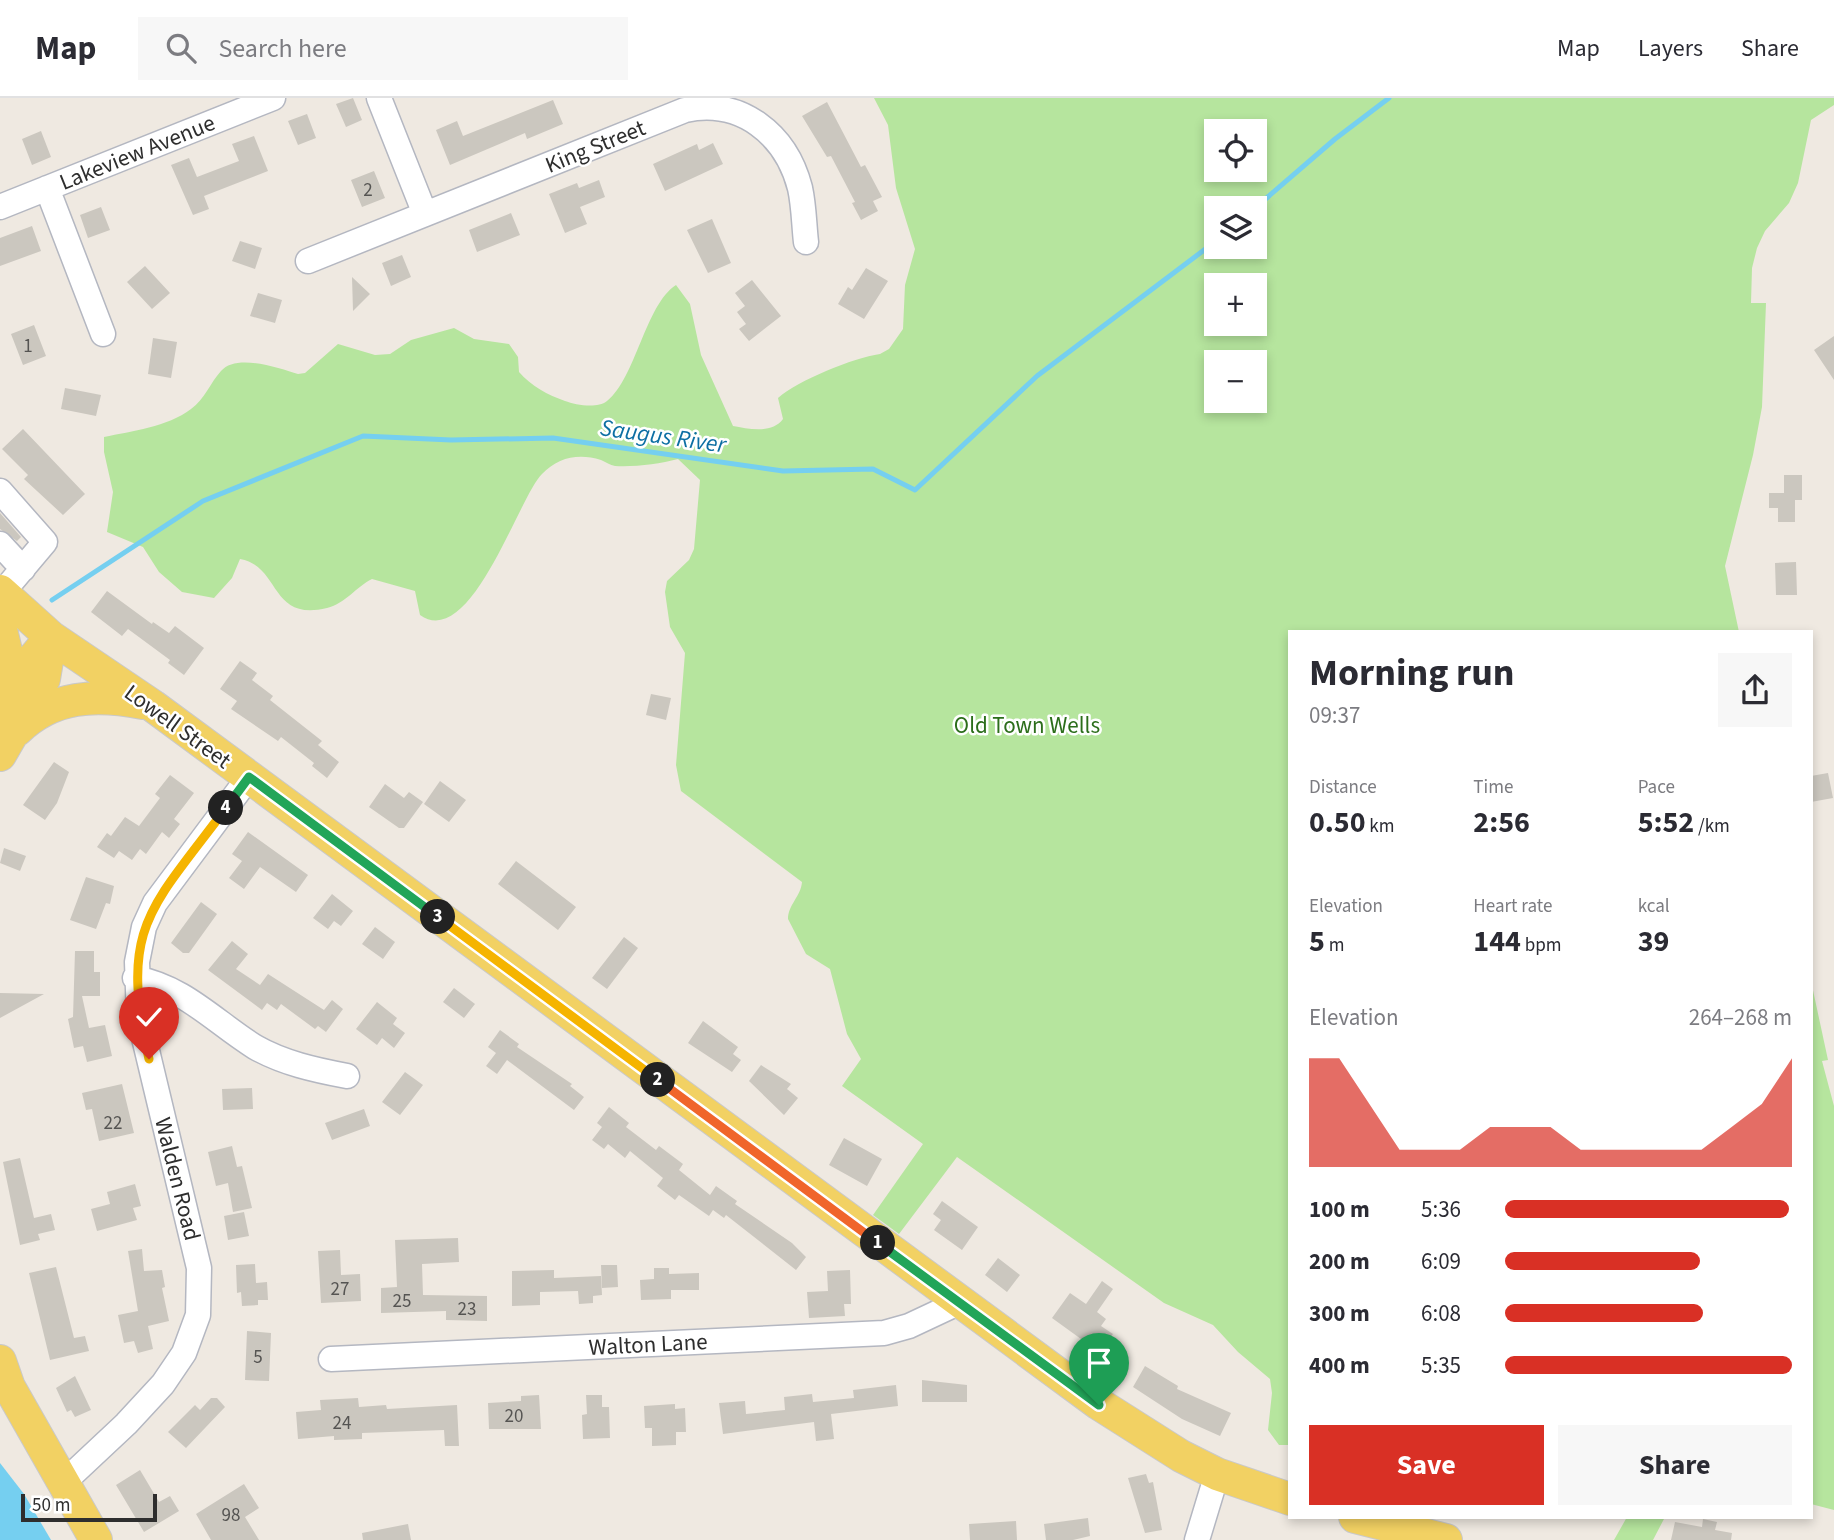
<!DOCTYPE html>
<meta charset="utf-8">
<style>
body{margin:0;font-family:"Source Sans 3",sans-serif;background:#f7f7f7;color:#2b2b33;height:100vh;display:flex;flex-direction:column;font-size:26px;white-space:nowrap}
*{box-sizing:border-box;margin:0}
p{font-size:23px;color:#7c7c81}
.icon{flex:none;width:38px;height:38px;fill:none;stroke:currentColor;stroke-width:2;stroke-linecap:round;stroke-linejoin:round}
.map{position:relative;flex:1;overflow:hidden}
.details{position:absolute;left:1288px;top:532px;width:525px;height:889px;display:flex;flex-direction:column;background:#fff;border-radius:0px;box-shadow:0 4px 10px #0003}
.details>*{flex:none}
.buttons{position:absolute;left:1204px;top:21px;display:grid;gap:14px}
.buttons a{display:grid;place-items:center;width:63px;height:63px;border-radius:0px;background:#fff;box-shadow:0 4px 10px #0003;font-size:35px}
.scale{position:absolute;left:21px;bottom:18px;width:136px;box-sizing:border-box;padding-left:7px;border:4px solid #2e2e2e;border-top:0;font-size:19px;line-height:24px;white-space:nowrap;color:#2e2e2e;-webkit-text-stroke:5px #fff;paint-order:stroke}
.pin{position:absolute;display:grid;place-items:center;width:60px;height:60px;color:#fff;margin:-72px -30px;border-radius:50% 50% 50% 0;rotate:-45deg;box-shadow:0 0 7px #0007}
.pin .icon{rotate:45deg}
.km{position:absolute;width:35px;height:35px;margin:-18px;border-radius:50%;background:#222;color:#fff;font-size:19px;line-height:35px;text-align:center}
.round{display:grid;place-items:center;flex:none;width:74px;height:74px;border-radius:0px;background:#f7f7f7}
.overview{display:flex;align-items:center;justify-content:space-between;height:119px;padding:0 21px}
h1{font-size:38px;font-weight:700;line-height:52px}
.metrics{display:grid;grid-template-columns:repeat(3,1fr);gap:10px;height:119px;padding:7px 21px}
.metrics div{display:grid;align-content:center}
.metrics b{font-size:30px;font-weight:700}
.metrics small{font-size:19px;font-weight:400}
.metrics p{font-size:19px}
.chart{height:196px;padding:14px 21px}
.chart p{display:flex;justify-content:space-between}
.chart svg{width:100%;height:126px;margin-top:7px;fill:#d93025;opacity:.7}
.primary-button{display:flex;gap:14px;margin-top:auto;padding:14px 21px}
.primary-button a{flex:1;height:80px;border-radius:0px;background:#d93025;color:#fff;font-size:28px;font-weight:700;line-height:80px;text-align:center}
.primary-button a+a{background:#f7f7f7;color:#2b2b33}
ul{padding:0 21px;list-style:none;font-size:23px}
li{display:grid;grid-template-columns:112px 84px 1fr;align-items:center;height:52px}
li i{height:18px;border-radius:9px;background:#d93025}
header{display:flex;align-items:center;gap:42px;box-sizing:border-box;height:98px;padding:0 35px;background:#fff;border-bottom:2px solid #e1e1e2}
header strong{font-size:33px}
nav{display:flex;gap:38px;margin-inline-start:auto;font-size:24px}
.search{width:490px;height:63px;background:#f7f7f7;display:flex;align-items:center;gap:18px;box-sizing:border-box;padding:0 24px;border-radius:0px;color:#7c7c81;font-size:26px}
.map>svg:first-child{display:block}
.green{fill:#b6e59e;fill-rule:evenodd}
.water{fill:#75cff0}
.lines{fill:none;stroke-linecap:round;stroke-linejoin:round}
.stream{stroke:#75cff0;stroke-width:5}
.building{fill:#cbc7bf}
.minor-casing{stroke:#b4b7c1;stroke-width:27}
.major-casing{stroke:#c9c9c9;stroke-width:34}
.minor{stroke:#fff;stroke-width:24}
.major{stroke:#f2d163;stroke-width:32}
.split-1-casing{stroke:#fff;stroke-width:14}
.split-2-casing{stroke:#fff;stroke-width:14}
.split-3-casing{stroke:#fff;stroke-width:14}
.split-4-casing{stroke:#fff;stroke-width:14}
.split-5-casing{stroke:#fff;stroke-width:14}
.split-1{stroke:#22a559;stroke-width:9}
.split-2{stroke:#f0652b;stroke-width:9}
.split-3{stroke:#f5b400;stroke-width:9}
.split-4{stroke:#22a559;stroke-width:9}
.split-5{stroke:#f5b400;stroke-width:9}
.labels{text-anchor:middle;stroke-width:5;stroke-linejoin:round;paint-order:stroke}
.number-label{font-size:19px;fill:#555452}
.street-label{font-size:23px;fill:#2e2e2e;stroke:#fff}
.park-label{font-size:23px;fill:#2c6e1b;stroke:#fff}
.water-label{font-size:24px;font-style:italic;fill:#0d6fa3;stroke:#fff}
</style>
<header>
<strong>Map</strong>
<div class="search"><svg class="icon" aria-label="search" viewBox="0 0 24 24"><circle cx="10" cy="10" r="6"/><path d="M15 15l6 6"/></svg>Search here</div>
<nav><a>Map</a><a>Layers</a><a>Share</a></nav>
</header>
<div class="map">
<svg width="1834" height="1442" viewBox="0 0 1834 1442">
<rect width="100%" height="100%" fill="#efe9e1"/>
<path class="green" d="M874 0H1834V7L1811 22 1798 85 1789 105 1765 133 1757 150 1752 170 1751 205H1766L1762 309 1753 357 1725 468 1739 534H1290V1347H1279L1268 1332 1272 1295 1270 1281 1238 1254 1213 1227 1164 1205 957 1059 899 1136 873 1117 923 1046 842 988 861 961 847 936 830 871 806 856 788 821C788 807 801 798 802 784L681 693 676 667 685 555 670 529 665 494 667 483 689 462 694 451 700 382 678 361C659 366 636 369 615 368 610 367 606 364 601 362 579 355 558 359 542 376 518 400 471 553 420 517L415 493 372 481C356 489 346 505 327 510 269 524 281 468 240 461L232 480 214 500 182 494 159 474 143 449 107 434 113 394 104 354V339C132 333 167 329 191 311 205 301 210 285 221 273 236 255 279 270 298 276L305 275 338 246 375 257 390 256 411 242 454 230 474 241 509 246 518 259 519 274C531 288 548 297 565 303 576 307 597 311 607 303 636 280 645 207 676 187L690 206 701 257 733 328C749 331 772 336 783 321L778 300C799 282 853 260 880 256L889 251 903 231 905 187 915 151 896 90 888 27ZM1255 33V72H1216V33ZM1255 110V149H1216V110ZM1216 187H1255V226H1216ZM1255 264V303H1216V264Z
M1811 883 1828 962 1822 963 1834 1008V1412L1811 1406Z
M1627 1419H1665L1653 1442H1614Z"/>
<path class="water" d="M0 1365 24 1396 51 1442H0Z"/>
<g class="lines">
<path class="stream" d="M1255 110 1335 41 1389 0
M52 502 203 403 363 338 451 342 553 340 783 373 873 371 915 392 1037 278 1216 143"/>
</g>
<path class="building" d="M353 0 362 22 346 29 336 6Z
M553 2 563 26 527 41 525 35 450 67 436 32 457 23 463 38Z
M827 4 861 69 865 67 882 99 873 103 878 113 861 122 852 105 855 104 831 58 827 59 802 18Z
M307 16 316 40 298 47 288 23Z
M41 33 51 59 32 67 22 41Z
M254 38 268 73 204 98 209 111 193 117 171 67 189 60 197 79 239 63 232 46Z
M713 45 723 66 665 93 653 66 697 46 699 52Z
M374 73 385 100 362 109 351 82Z
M599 82 605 99 580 109 587 126 565 135 549 96 577 85 579 90Z
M101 109 110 132 88 140 80 117Z
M511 115 520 137 477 154 469 132Z
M712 121 731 165 708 175 687 132Z
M32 128 41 153 0 168V140Z
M240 143 262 150 255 171 232 163Z
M402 157 411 179 391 188 382 165Z
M145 168 170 195 152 211 127 184Z
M866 170 888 183 864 221 838 206 848 189 852 192Z
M352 179 370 196 353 213Z
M752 182 781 218 749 243 739 231 746 226 737 214 745 208 735 195Z
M258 195 282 202 275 225 250 218Z
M34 227 46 258 23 267 11 236Z
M1834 238V282L1814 252Z
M153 240 177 244 171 280 148 276Z
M65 290 101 297 96 318 61 311Z
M23 331 85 396 63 417 24 381 28 377 2 351Z
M1784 377H1802V402H1795V424H1778V410H1769V395H1784Z
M0 415 21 439 17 443 0 431Z
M1796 464 1797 497H1776L1775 465Z
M107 493 152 526 153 524 169 535 175 528 204 550 184 577 168 565 170 562 128 531 122 538 91 514Z
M240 563 257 575 252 582 273 598 270 602 322 643 318 647 339 664 327 680 312 668 314 665 281 639 278 643 231 611 237 603 220 591Z
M651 596 671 600 666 622 646 617Z
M54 664 69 674 57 705 45 722 23 707Z
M1828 675 1833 700 1811 704V678Z
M170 677 194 695 174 721 180 726 169 740 162 734 146 756 140 751 132 762 119 753 114 760 97 749 107 735 111 738 125 719 139 728 160 700 155 696Z
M440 683 466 702 449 724 424 706Z
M385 686 404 700 409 694 423 704 404 730H399L369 709Z
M248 734 308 777 296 794 260 769 244 791 229 780 242 763 232 756Z
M4 750 26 758 20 773 0 765Z
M516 763 576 809 558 832 498 786Z
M86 779 114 788 110 806 106 805 96 831 70 822Z
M332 796 353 813 341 828 334 823 328 831 313 820Z
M201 804 217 816 189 855H183L171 845Z
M375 829 395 844 383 861 362 846Z
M624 839 638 850 607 891 592 880Z
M232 843 248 856 236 871 260 887 268 876 324 912 332 902 343 911 326 934 318 928 315 931 281 906 277 912 267 905 262 912 208 872Z
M75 853H94V874H100V898H82L89 930 105 927 112 958 87 964 83 948 74 950 68 921 73 919Z
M454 890 475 906 464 920 443 904Z
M0 895 44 896 0 920Z
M377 904 397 920 393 926 405 935 394 950 382 940 377 947 356 931Z
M703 923 738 949 733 956 741 962 732 974 688 945Z
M500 932 519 946 517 949 572 986 570 988 584 999 574 1012 507 962 497 976 486 968 496 955 488 949Z
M761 967 791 986 787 991 798 1000 784 1017 749 983Z
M405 974 423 987 400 1017 382 1004Z
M122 986 134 1035 99 1043 92 1011 86 1012 82 995Z
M252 990 253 1011 223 1012 222 991Z
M609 1009 629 1025 626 1029 656 1052 659 1048 683 1066 679 1072 710 1097 716 1088 737 1103 735 1106 792 1145 806 1159 796 1172 726 1117 724 1120 713 1112 709 1118 679 1097 675 1102 657 1088 663 1080 630 1053 625 1060 608 1046 604 1051 592 1042 602 1029 597 1025Z
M364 1011 370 1028 332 1042 325 1025Z
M844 1040 882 1061 867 1088 829 1067Z
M232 1048 237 1069 242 1068 252 1110 233 1114 228 1085 216 1088 208 1054Z
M20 1060 34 1120 51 1116 55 1132 38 1136 40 1142 20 1147 3 1064Z
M135 1086 141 1108 133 1110 137 1122 97 1133 91 1111 110 1106 107 1094Z
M942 1103 978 1129 962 1152 934 1132 941 1122 933 1116Z
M244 1114 249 1138 228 1142 224 1118Z
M458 1140 459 1164 422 1166 423 1197 487 1198V1223L446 1222V1213L381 1215V1190L397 1189 395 1142Z
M142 1151 144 1173 162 1172 165 1189 162 1190 169 1223 148 1228 153 1251 138 1255 134 1243 124 1245 118 1217 138 1213 128 1153Z
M340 1152 341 1177 360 1176 361 1203 321 1205 318 1153Z
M998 1160 1020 1177 1007 1194 985 1177Z
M255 1166 256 1185 267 1184 268 1202H258V1207L242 1208 241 1194 237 1195 236 1167Z
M601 1167H617L618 1189 602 1190Z
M56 1169 74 1240 85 1238 89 1253 50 1262 29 1175Z
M654 1170H669V1176L699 1175V1192H671V1201L641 1202 640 1182 654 1181Z
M554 1172V1180L601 1178 602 1197 593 1198V1205L579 1206 578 1193 540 1194V1207L512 1208V1173Z
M850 1172 851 1206H844L845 1218 809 1220 807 1194 828 1193 827 1173Z
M1102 1183 1113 1191 1097 1214 1106 1221 1101 1228 1113 1236 1099 1254 1052 1220 1070 1195 1086 1206Z
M247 1233 271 1235 269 1283 245 1282Z
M1145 1268 1178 1288 1177 1291 1231 1315 1220 1338 1182 1321 1133 1289Z
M75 1278 91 1312 75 1319 71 1312 67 1314 56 1290Z
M922 1282 967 1287V1304H922Z
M896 1287 898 1308 831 1316 834 1341 816 1343 814 1324 723 1336 719 1305 745 1303 746 1316 785 1312 784 1299 812 1296 813 1304 854 1300 853 1292Z
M539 1297 541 1331H489L488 1305 521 1303V1298Z
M586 1297H602V1309H609L610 1340 583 1341 582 1317 587 1316Z
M211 1300H217L225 1309 186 1350 168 1334 195 1307 200 1312Z
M358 1300 359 1309 386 1307 387 1311 457 1307 459 1348H445L444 1332 362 1335V1341L334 1342V1338L298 1341 296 1314 321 1312 320 1302Z
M675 1306V1311L685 1310 686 1334H676V1347L652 1348V1330H645L644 1308Z
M140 1372 159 1404 170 1398 179 1413 144 1434 116 1387Z
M1146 1376 1149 1385 1153 1384 1162 1432 1145 1435 1128 1380Z
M244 1386 259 1410 245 1419 259 1442H211L196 1416Z
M1088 1420 1090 1438 1073 1442H1046L1044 1426Z
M1703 1421 1717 1424 1715 1432 1732 1435 1731 1442H1671L1675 1424 1702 1429Z
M1016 1423 1017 1442H970L969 1426Z
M408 1426 411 1442H363L362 1435Z"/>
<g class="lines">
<defs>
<path id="minor" d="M379 0 425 116
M47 90 103 236
M0 109 273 0
M308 163 685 12C741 0 786 36 800 90 804 108 804 127 806 144
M0 393 45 444 2 495
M0 446 23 471
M135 880C184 889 215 924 255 949 283 965 315 972 347 978
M331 1261 884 1235 909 1228 958 1205
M63 1385 126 1326 163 1286 184 1255 198 1217 199 1170 139 919 137 864 144 829 155 805 249 679
M1197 1442 1217 1376"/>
<path id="major" d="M0 493 51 539 153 608 1099 1306 1181 1358 1217 1376 1290 1401
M0 527 10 570 8 598
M0 620 22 574 51 539
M17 632C53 597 96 596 143 605
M0 657 44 581 51 539
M0 1263 9 1289 96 1442
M1355 1419 1446 1442"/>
</defs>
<use href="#minor" class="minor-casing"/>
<use href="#major" class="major-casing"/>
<use href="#minor" class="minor"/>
<use href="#major" class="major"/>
</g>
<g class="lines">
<defs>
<path id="split-1" d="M878 1145 1099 1307"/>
<path id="split-2" d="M658 982 878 1145"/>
<path id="split-3" d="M438 819 658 982"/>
<path id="split-4" d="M226 710 249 679 438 819"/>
<path id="split-5" d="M149 961C119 828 150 812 226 710"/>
</defs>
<use href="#split-1" class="split-1-casing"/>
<use href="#split-2" class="split-2-casing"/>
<use href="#split-3" class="split-3-casing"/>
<use href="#split-4" class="split-4-casing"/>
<use href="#split-5" class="split-5-casing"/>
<use href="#split-1" class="split-1"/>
<use href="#split-2" class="split-2"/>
<use href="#split-3" class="split-3"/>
<use href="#split-4" class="split-4"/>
<use href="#split-5" class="split-5"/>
</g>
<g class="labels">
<g class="number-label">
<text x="368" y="98">2</text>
<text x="28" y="254">1</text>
<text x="113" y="1031">22</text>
<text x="340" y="1197">27</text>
<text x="402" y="1209">25</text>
<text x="467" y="1217">23</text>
<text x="258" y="1265">5</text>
<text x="514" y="1324">20</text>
<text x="342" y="1331">24</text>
<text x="231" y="1423">98</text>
</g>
<g class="street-label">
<text transform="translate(595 48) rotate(-22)" y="8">King Street</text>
<text transform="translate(137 54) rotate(-22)" y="8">Lakeview Avenue</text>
<text transform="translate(178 628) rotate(36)" y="8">Lowell Street</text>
<text transform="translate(178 1081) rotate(76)" y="8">Walden Road</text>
<text transform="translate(648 1246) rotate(-3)" y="8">Walton Lane</text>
</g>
<g class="park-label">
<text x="1027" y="635">Old Town Wells</text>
</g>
<g class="water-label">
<text transform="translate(663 338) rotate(8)" y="8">Saugus River</text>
</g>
</g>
</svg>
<div class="buttons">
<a><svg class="icon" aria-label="locate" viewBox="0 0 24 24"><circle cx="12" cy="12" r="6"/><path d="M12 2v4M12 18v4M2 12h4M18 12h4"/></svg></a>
<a><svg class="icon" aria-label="layers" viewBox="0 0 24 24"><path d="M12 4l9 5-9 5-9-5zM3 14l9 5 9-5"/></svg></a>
<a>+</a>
<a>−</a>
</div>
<div class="scale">50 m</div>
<div class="pin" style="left:1099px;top:1307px;background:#1e9e55"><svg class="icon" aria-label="arrive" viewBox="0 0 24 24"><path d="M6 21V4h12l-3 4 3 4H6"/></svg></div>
<div class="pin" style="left:149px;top:961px;background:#d93025"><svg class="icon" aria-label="check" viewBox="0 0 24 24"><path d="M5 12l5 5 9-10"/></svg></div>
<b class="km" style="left:878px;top:1145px">1</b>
<b class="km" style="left:658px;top:982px">2</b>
<b class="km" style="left:438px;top:819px">3</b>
<b class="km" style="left:226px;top:710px">4</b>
<section class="details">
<div class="overview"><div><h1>Morning run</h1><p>09:37</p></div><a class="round"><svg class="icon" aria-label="share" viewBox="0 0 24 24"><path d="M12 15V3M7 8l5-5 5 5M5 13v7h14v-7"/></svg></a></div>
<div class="metrics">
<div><p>Distance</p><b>0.50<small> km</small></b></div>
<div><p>Time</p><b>2:56</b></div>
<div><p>Pace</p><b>5:52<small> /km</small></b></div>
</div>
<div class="metrics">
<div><p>Elevation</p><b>5<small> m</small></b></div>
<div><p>Heart rate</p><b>144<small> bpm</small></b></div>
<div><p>kcal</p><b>39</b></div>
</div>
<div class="chart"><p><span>Elevation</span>264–268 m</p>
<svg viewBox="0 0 160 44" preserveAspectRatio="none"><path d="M0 44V6L10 6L20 22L30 38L40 38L50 38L60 30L70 30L80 30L90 38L100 38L110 38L120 38L130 38L140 30L150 22L160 6V44z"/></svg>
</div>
<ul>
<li><b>100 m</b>5:36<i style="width:99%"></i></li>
<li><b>200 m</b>6:09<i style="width:68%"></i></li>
<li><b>300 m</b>6:08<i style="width:69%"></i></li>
<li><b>400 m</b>5:35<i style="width:100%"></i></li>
</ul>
<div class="primary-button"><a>Save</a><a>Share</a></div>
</section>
</div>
